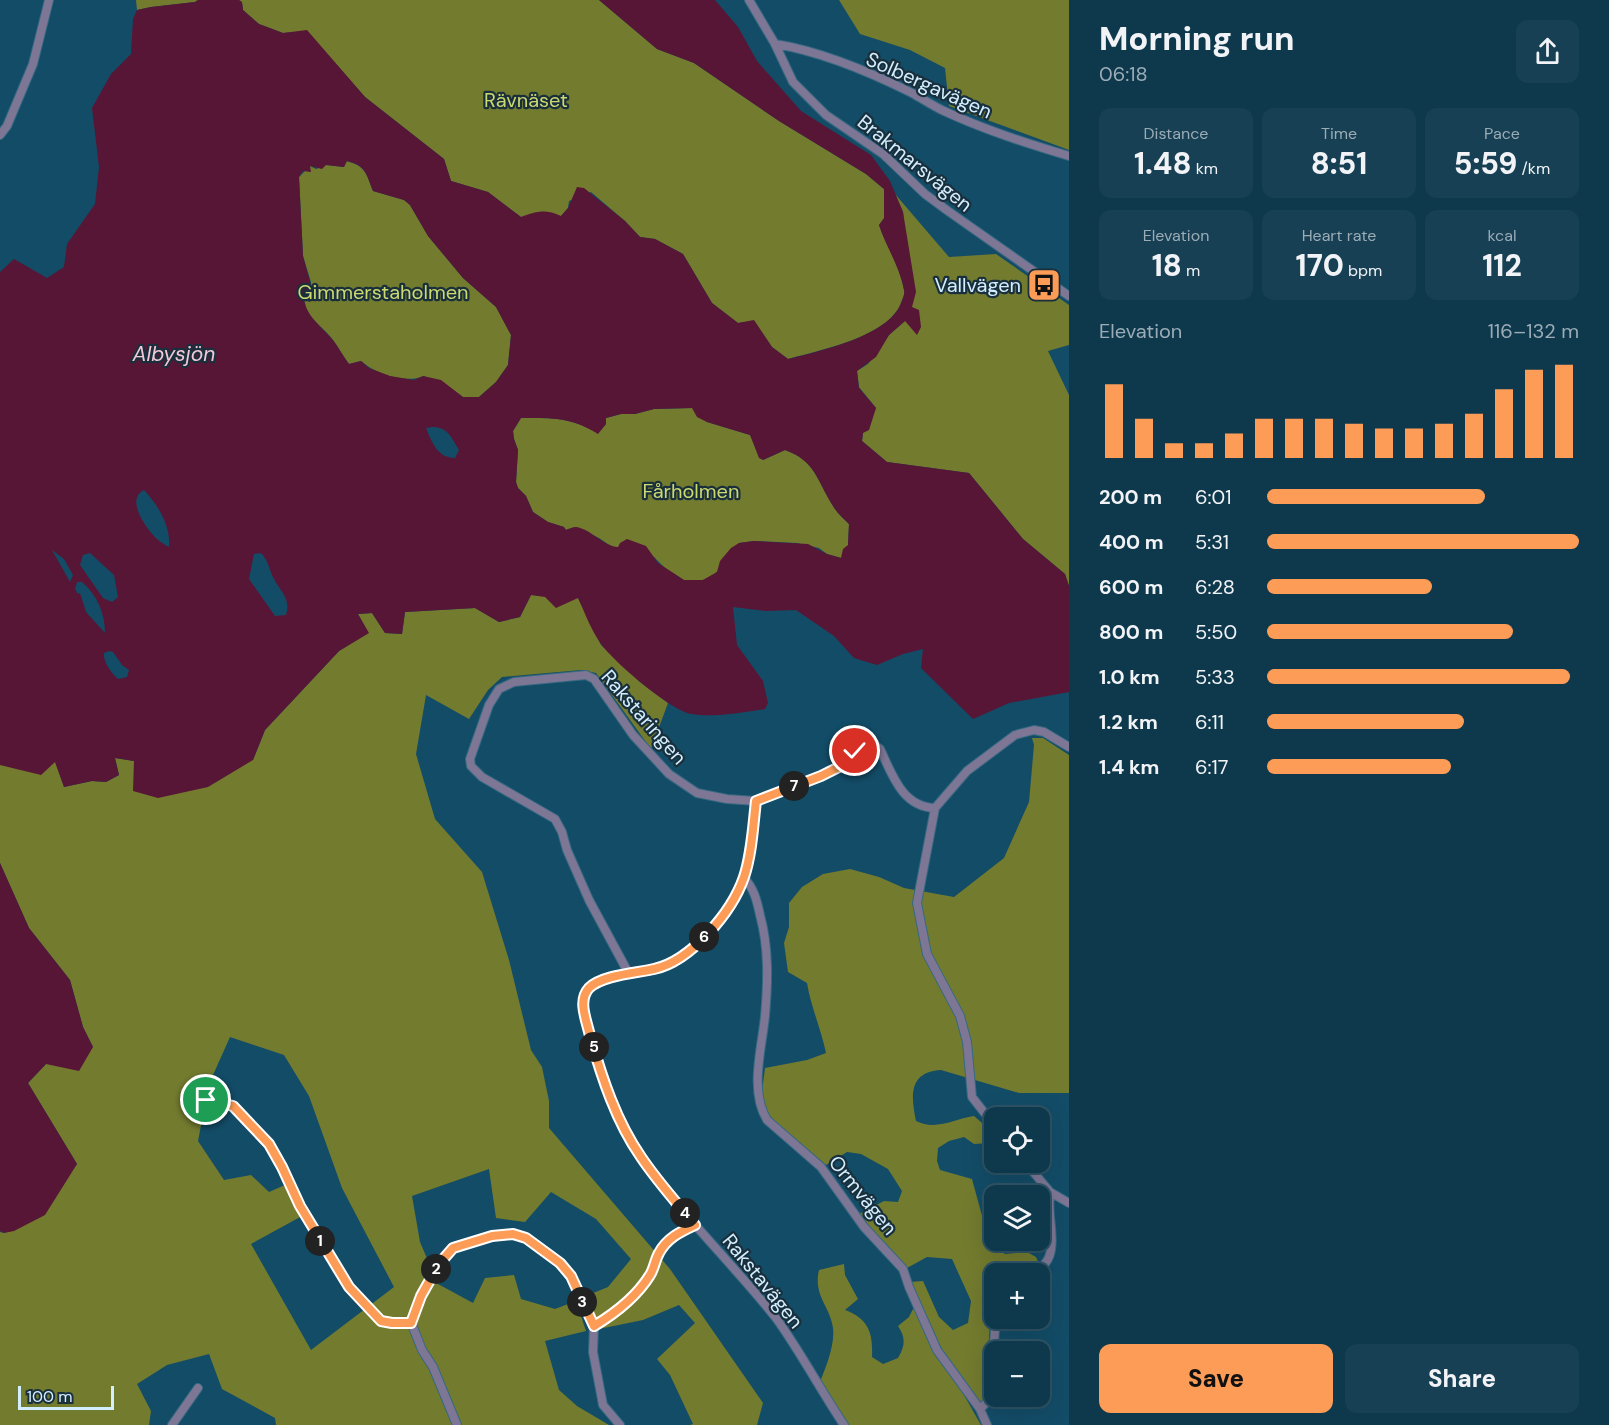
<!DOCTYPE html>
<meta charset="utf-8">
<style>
body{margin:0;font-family:"DM Sans",sans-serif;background:#174054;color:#f1f3f6;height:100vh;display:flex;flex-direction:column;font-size:22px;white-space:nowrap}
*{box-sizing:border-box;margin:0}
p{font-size:20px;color:#9bacb6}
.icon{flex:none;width:33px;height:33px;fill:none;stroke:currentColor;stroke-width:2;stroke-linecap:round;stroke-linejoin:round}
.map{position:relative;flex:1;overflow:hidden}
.details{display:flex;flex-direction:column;background:#0e394d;width:540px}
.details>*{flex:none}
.tools{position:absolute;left:984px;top:1107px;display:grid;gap:12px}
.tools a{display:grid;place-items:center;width:66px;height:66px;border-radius:12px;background:#0e394d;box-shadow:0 6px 24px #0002,0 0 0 2px #2e5365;font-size:30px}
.scale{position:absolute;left:18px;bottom:15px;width:96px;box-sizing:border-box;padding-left:6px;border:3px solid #d3eeff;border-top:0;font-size:16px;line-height:21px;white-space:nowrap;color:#d3eeff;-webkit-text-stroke:4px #192f3c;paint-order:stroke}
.pin{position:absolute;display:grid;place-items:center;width:51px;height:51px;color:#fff;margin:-26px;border:3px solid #fff;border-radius:50%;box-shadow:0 2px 6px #0007}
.km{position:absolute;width:30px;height:30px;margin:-15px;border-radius:50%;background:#222;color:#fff;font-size:16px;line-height:30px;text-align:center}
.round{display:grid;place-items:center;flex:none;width:63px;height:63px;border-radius:12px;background:#174054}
.summary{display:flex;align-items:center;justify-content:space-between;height:102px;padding:0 30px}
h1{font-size:33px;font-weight:800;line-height:45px}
.metrics{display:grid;grid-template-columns:repeat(3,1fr);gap:9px;height:102px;padding:6px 30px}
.metrics div{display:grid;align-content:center;border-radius:12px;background:#174054;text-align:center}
.metrics b{font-size:30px;font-weight:800}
.metrics small{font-size:16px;font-weight:400}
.metrics p{font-size:16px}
.chart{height:168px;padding:12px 30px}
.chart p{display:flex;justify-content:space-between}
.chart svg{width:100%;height:108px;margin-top:6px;stroke:#fd9c56;stroke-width:6}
.action{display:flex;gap:12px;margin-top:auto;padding:12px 30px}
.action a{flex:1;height:69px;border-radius:12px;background:#fd9c56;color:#111;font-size:24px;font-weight:800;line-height:69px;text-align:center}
.action a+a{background:#174054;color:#f1f3f6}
ul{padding:0 30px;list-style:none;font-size:20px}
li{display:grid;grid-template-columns:96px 72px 1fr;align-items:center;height:45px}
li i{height:15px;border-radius:8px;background:#fd9c56}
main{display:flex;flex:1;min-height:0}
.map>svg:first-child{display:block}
.forest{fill:#737b2f;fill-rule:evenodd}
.water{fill:#571635;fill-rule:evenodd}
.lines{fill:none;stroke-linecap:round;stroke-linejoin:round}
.minor-casing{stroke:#366982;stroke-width:10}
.minor{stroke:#7d7694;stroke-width:8}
.route-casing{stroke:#fff;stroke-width:12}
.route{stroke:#fd9c56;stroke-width:8}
.labels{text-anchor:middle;stroke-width:4.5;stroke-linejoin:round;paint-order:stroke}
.street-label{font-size:20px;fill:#d3eeff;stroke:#192f3c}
.park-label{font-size:20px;fill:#ccd870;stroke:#192f3c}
.poi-label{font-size:20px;fill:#d3eeff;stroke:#192f3c;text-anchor:end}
.water-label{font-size:21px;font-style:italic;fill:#f3c9d8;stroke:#192f3c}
</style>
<main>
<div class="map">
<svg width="1069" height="1425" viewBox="0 0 1069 1425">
<rect width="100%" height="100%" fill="#134c67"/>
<path class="forest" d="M136 0H198L195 2 151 7 137 10Z
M239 0H599L657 49 694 63 779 121 866 174 884 189V219L879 225C887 246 900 267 904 290 905 294 903 298 901 303 888 337 820 350 788 359L772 347 754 321 738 323 712 303 683 254 655 239 640 237 625 221 591 192 569 201 568 208 561 216 521 217 488 192 451 181 444 159 365 97 307 31 283 33 259 24 243 10 242 3Z
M839 0H1069V150L949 106 945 68 910 50 860 34Z
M346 161C366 166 366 173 373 191L404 200 410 205 428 236 463 278 496 307 511 335 508 365 496 382 479 397H463L453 390 424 376C404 384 376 374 361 361L349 364C343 356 338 347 333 340 322 325 306 319 304 298L309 302 311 282 303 256 299 177 310 166 316 169 326 165 344 167Z
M895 194 949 257 996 254 1069 305V345L1048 351 1069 395V586L1065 574 1023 539 969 473 887 462 862 441 863 433 876 408 859 387 857 371 868 364 889 335 905 321 912 307 903 212Z
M693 408 707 422 750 435 763 460 785 450C816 461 817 481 833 506 837 513 843 518 849 524L848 546 841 558 827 554 819 548 797 543 754 541 739 543 715 574 703 580H684L665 568 654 557 612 547 599 538 576 527 565 530 564 527 548 522 533 512 526 496 518 488 516 482 518 450 514 439 513 431 521 418C552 418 570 417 598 433L606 424V418L621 414H635L654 409Z
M531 595 578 598 601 645 640 682 668 703 651 749 596 673 581 670 502 677 488 690 469 719 426 695 416 754 435 819 482 872 509 960 531 1050 542 1067 549 1101V1128L670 1269 763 1403 757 1425H690L693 1424 670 1375 657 1359 695 1323 679 1305 643 1320 599 1329 586 1296 608 1287 631 1259 596 1219 551 1192 525 1222 496 1218 489 1169 412 1196 420 1242 438 1284 473 1303 485 1278 514 1275 521 1299 555 1309 576 1301 586 1331 545 1341 559 1390 577 1406 609 1425H276L275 1418 222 1389 209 1354 167 1365 137 1384 151 1411 149 1425H0V1232L4 1233 77 1164 28 1083 46 1064 93 1047 83 1027 70 980 29 928 0 863V765L55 761 64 787 92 781 106 782 119 775 115 758 134 761 253 760 265 730 339 651 368 633 358 614 372 613 385 633 402 634 405 612 475 608 499 622 520 617ZM230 1037 284 1055 309 1096 342 1188 394 1287 311 1350 251 1244 302 1216 285 1185 269 1192 251 1175 224 1180 198 1141 209 1084Z
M1032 738H1043L1069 755V1093H1019L941 1070C908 1072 911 1097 916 1121 936 1131 954 1119 974 1116L990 1130V1143L974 1144 964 1137 949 1141 938 1148 937 1161 940 1170 972 1179 990 1245 1005 1254 1027 1252 1036 1257 1039 1264C1027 1269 1024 1266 1014 1268 1007 1269 1002 1273 994 1274L984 1401 979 1405 950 1366 910 1282 923 1281 939 1317 953 1330 968 1323 971 1301 952 1259 927 1257 907 1268 867 1228 859 1214 884 1201 898 1202 902 1191 888 1169 861 1154 847 1152 826 1165 767 1115 761 1099 765 1068 807 1060 826 1053C821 1029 811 1007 807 983L788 972 784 943 789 927V903L802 887 823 874 850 869 879 877 904 888 954 897 1004 858 1029 802 1034 745Z
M844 1264 845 1275 858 1299 845 1310C869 1319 873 1333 872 1357L883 1364 898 1358C905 1346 906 1338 898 1326L909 1317 913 1309 917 1312 981 1425H848L820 1382C826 1367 835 1345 833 1328 830 1306 813 1296 819 1270Z"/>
<path class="water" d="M198 0H239L242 2 243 10 259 24 283 33 307 30 365 97 444 159 451 181 488 192 521 217C537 211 546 209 561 216L568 208 577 187 584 188 625 221 640 237 655 239 683 254 712 303 738 323 754 320 772 347 788 359C820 351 889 336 901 303 903 298 905 294 904 290 900 267 886 247 879 225L884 218V189L866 174 779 121 694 63 657 49 599 0H715L738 27 757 61 801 111 871 155 890 181 903 212 916 292 912 307 919 310 921 327 917 335 905 321 889 335 876 357 857 371 859 388 876 408 869 430 863 433 862 441 887 462 969 473 1023 539 1065 574 1069 586V692L1009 703 973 719 921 668 923 649 903 654 877 665 854 658 834 636 796 610 766 611 733 607 737 645 763 681 768 703 765 709C741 712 715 718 691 714 670 710 614 662 601 644 591 630 585 613 578 598L556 608 545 597 531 595 520 617 499 622 475 608 405 612 402 634 385 633 372 613 358 614 369 633 339 651 265 730 253 760 208 787 158 798 133 791 134 761 115 758 119 775 106 782 92 781 64 787 55 762 41 775 0 765V272L14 259 47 278 64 267 67 244 95 204 99 167 92 108 111 74 131 54 133 19 137 10 151 7 195 2ZM347 161C366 166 366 173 373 191L404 200 410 205 428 236 463 278 496 307 511 335 508 365 496 382 479 397H463L441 380 423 376 414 380 390 376 369 368 361 361 349 364C343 356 338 346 332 339 321 326 306 316 304 299L310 302 312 289 303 256 299 177 303 171 311 172 310 166 322 169 326 165 344 167ZM692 408 697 417 707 422 750 435 759 458 763 460 785 450C816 461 817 481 833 506 837 513 843 518 849 524L848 545 843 549 841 558 827 554 808 544 754 541 739 543 731 548 720 561 717 572 703 580H684L658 563 646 546 627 539 620 543 618 547C603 546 591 529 576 527 572 527 569 529 566 530L564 527 548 522 533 512 526 496 518 488 516 482 518 450 514 439 513 431 521 418C552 418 571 417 598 434L606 424V418L621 414H635L654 409ZM432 427C448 427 451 437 459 450L455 458C438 458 432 443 426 428ZM144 490C158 505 171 526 169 547 163 544 157 540 153 535 144 525 126 499 144 490ZM52 550 64 559 73 575 70 582ZM90 553 114 575 118 597 112 602 103 598 80 565 83 555ZM261 553C269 561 269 570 274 579 281 592 291 599 286 615L275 616 249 579 254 554ZM82 582C97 595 105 613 105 633L86 612 80 593 78 594 75 589 77 582ZM109 651 113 652 122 665 129 670 127 677 118 679C111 673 103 662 104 653Z
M0 863 29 928 70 980 83 1027 93 1047 79 1071 46 1064 28 1083 77 1164 45 1215 14 1231 4 1233 0 1231Z"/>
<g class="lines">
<defs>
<path id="minor" d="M749 0 775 44 793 82 826 115 883 154 925 194 948 211 1069 296
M775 44C819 51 872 73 912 93 923 99 933 106 944 111 985 130 1026 143 1069 156
M0 135 7 126 33 64 49 0
M756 801C753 825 751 853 744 877 733 912 692 959 656 969 636 974 607 972 591 986 577 998 586 1020 590 1034 601 1076 616 1117 639 1155 650 1173 665 1189 678 1205 710 1243 745 1279 776 1318 800 1351 821 1391 844 1425
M935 808 917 903 927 954 960 1016 967 1042 972 1097 994 1125
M935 808 967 771 1015 735 1034 730 1044 732 1069 747
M744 878C754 888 757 901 760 915 769 948 768 982 765 1016 762 1048 749 1090 767 1120L821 1167 864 1227 903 1269 909 1287 937 1350 980 1409 987 1425
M629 974 589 900 567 850 562 832 555 819 482 777 471 766 470 759 489 705 499 689 514 682 586 675 594 679 633 735 669 774 697 793 727 799 756 801 821 776 841 766 862 746H876L880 749C892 774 902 807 935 808
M205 1099 233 1106 269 1144 282 1167 300 1206 349 1287 381 1321 392 1323 411 1322
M1025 1162 1050 1192 1069 1203
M1021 1274C1069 1269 1045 1224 1050 1192
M594 1326C614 1314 637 1296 650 1275 654 1269 655 1260 659 1253 667 1238 680 1232 695 1225
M980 1409 987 1402 990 1392 996 1318
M172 1425 198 1388
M457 1425 433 1367 422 1350 411 1322 421 1296 439 1264 453 1248 462 1244 499 1235 513 1234 526 1238 560 1263 571 1276 594 1326 593 1352 603 1405 620 1425"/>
</defs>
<use href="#minor" class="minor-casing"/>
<use href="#minor" class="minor"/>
</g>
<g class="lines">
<defs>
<path id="route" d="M206 1100 233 1106 269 1144 282 1167 300 1206 349 1287 381 1321 392 1323H411L421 1296 439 1264 453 1248 492 1236 513 1234 526 1238 560 1263 571 1276 594 1326C614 1314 637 1296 650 1275 654 1269 655 1260 659 1253 667 1238 680 1232 695 1225 677 1203 657 1181 641 1157 616 1121 602 1078 590 1036 587 1021 577 1001 589 988 602 975 637 973 654 969 691 961 732 912 744 877 752 853 753 826 756 801L821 776 841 766 855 751"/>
</defs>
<use href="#route" class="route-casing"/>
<use href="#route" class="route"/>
</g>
<defs>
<symbol id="bus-square" viewBox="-11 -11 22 22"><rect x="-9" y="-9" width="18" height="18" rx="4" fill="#fd9c56" stroke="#192f3c"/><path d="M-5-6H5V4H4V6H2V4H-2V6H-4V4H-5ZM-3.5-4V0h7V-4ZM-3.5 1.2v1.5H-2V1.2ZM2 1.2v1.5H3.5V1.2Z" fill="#111"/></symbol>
</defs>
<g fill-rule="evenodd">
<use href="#bus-square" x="1025" y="266" width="38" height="38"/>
</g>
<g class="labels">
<g class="street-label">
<text transform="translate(929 85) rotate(24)" y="7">Solbergavägen</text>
<text transform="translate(915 163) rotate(39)" y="7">Brakmarsvägen</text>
<text transform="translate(644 717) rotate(49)" y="7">Rakstaringen</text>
<text transform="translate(863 1195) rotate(51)" y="7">Ormvägen</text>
<text transform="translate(763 1281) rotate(51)" y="7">Rakstavägen</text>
</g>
<g class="park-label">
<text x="526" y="107">Rävnäset</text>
<text x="383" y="299">Gimmerstaholmen</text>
<text x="691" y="498">Fårholmen</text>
</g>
<g class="poi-label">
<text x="1021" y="292">Vallvägen</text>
</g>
<g class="water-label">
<text x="174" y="361">Albysjön</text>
</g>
</g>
</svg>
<div class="tools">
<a><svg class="icon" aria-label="locate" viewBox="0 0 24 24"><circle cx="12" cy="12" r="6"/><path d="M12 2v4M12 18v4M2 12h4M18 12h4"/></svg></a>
<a><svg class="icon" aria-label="layers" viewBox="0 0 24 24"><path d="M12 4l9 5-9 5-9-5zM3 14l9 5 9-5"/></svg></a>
<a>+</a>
<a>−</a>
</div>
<div class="scale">100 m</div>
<div class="pin" style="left:206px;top:1100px;background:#1e9e55"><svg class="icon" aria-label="arrive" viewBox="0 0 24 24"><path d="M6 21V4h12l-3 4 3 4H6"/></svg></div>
<div class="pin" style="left:855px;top:751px;background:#d93025"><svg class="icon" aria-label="check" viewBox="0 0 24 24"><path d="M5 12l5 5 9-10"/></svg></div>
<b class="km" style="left:320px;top:1241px">1</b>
<b class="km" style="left:436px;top:1269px">2</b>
<b class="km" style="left:582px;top:1302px">3</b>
<b class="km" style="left:685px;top:1213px">4</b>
<b class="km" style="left:594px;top:1047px">5</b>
<b class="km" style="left:704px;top:937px">6</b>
<b class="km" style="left:794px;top:786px">7</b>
</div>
<section class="details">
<div class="summary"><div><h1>Morning run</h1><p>06:18</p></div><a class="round"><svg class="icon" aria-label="share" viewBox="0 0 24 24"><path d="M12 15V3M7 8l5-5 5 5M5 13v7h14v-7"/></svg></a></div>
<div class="metrics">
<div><p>Distance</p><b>1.48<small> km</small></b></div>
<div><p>Time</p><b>8:51</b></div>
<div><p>Pace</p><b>5:59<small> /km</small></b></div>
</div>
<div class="metrics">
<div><p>Elevation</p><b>18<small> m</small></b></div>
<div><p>Heart rate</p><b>170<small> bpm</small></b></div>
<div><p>kcal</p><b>112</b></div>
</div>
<div class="chart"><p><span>Elevation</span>116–132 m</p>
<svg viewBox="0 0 160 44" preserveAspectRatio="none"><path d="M5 44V14M15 44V28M25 44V38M35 44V38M45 44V34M55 44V28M65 44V28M75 44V28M85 44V30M95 44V32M105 44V32M115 44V30M125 44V26M135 44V16M145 44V8M155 44V6"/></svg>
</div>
<ul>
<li><b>200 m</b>6:01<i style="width:70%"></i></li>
<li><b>400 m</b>5:31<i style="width:100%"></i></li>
<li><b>600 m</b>6:28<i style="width:53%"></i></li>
<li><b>800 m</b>5:50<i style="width:79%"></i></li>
<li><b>1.0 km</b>5:33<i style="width:97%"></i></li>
<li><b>1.2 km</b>6:11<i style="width:63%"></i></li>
<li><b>1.4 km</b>6:17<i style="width:59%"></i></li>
</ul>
<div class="action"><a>Save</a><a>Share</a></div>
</section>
</main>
